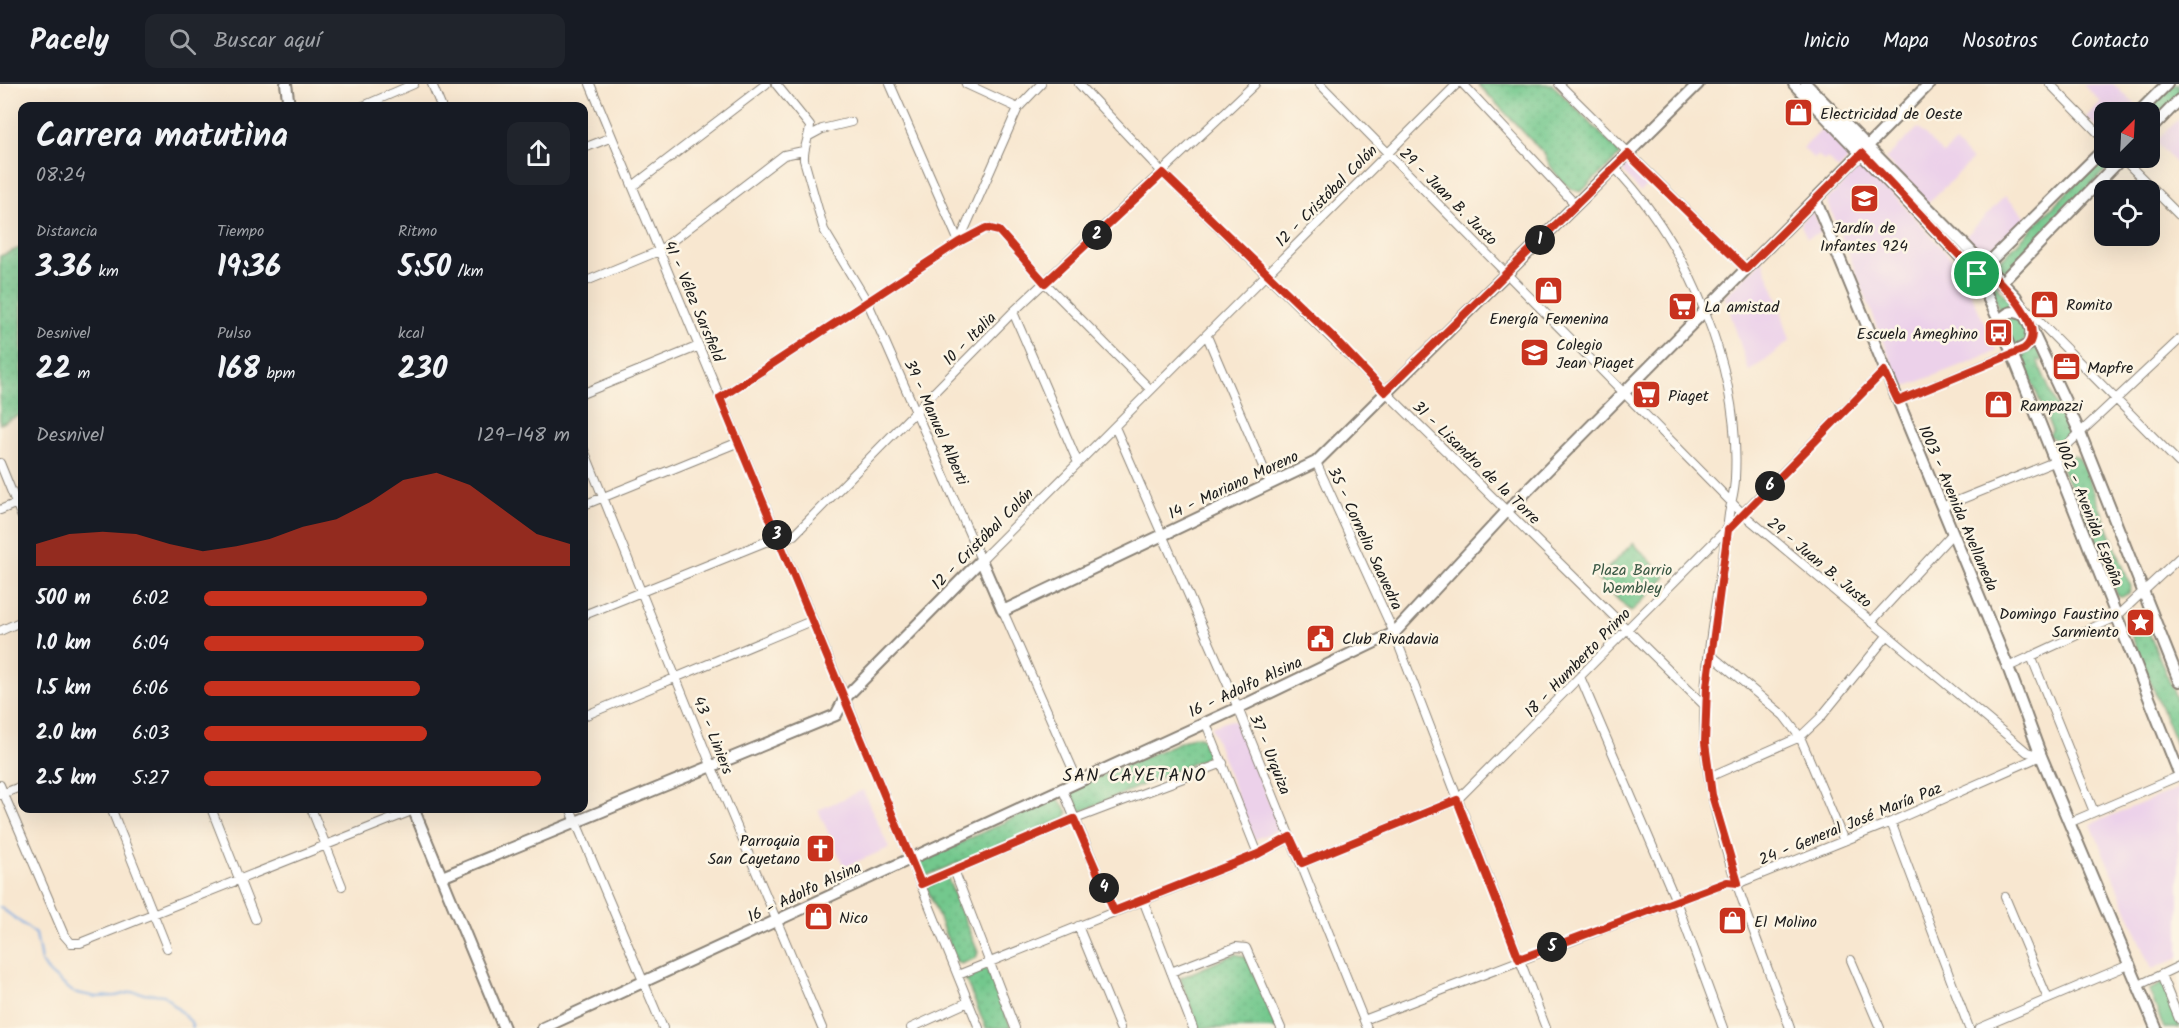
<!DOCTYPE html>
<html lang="es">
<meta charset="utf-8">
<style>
body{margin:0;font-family:Kalam,sans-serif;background:#20242c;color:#f1f3f6;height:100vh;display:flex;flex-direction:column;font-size:22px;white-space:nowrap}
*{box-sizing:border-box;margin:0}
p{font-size:20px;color:#9ea1a6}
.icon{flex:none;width:33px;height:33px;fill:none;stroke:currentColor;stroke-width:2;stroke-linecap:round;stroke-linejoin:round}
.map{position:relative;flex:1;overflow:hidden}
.details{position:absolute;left:18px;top:18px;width:570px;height:711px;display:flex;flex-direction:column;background:#171b24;border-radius:12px;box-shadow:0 6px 24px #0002}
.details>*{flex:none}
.needle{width:39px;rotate:24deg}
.tools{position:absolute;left:2094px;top:18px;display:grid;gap:12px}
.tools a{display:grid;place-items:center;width:66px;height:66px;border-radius:12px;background:#171b24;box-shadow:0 6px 24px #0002;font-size:30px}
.pin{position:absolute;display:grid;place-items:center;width:51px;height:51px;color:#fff;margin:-26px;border:3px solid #fff;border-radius:50%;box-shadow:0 2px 6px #0007}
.km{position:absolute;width:30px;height:30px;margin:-15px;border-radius:50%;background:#222;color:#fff;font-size:16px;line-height:30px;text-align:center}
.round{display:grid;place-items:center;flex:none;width:63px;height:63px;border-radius:12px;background:#20242c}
.summary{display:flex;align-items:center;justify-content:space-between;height:102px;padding:0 18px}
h1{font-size:33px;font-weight:700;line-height:45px}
.stats{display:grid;grid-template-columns:repeat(3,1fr);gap:9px;height:102px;padding:6px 18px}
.stats div{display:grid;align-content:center}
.stats b{font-size:30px;font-weight:700}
.stats small{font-size:16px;font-weight:400}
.stats p{font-size:16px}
.chart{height:168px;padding:12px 18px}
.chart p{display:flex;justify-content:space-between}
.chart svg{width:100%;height:108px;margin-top:6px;fill:#c8321e;opacity:.7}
ul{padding:0 18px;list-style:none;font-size:20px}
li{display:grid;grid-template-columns:96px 72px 1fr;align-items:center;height:45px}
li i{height:15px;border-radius:8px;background:#c8321e}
header{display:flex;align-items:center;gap:36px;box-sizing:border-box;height:84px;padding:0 30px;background:#171b24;border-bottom:2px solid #363941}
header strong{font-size:28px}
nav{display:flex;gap:33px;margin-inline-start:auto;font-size:21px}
.search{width:420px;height:54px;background:#20242c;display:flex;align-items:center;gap:15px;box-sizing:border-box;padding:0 21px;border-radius:12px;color:#9ea1a6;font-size:22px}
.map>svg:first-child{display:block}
.built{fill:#ecd1ea}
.grass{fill:#73c88d;stroke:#487254;stroke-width:1.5}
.park{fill:url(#park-dots);stroke:#487254;stroke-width:1.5}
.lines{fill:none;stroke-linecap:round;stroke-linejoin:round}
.stream{stroke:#77a8e2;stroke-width:2}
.street-casing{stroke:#8a8276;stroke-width:10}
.secondary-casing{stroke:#8a8276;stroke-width:14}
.street{stroke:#fff;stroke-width:8}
.secondary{stroke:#fff;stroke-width:10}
.route-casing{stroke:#fff;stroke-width:12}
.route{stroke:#c8321e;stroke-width:8}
.labels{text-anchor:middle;stroke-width:5;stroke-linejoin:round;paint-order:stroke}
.poi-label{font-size:16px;fill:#1c1c1c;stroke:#fcf5e5;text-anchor:start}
.street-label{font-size:16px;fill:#1c1c1c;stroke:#fcf5e5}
.park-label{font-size:16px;fill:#3a5844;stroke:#fcf5e5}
.neighbourhood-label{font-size:18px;letter-spacing:1.5px;fill:#1c1c1c;stroke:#fcf5e5}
</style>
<header>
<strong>Pacely</strong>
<div class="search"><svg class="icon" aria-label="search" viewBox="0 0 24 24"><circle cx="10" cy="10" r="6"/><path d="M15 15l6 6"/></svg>Buscar aquí</div>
<nav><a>Inicio</a><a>Mapa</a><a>Nosotros</a><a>Contacto</a></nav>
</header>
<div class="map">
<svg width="2179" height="944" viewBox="0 0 2179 944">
<defs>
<pattern id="park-dots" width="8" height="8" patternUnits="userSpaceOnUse" patternTransform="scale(1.5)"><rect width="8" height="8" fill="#73c88d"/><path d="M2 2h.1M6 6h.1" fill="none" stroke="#63ab79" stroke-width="1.8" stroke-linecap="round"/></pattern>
</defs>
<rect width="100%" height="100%" fill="#fcf5e5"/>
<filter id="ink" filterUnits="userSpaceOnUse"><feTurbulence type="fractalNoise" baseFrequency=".0167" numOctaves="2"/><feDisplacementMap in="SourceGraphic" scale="12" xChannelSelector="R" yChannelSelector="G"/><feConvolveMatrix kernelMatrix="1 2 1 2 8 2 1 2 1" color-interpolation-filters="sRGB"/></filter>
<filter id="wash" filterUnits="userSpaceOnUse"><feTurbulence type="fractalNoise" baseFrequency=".008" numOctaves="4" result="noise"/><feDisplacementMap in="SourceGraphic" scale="24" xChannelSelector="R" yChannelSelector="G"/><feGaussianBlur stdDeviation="1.35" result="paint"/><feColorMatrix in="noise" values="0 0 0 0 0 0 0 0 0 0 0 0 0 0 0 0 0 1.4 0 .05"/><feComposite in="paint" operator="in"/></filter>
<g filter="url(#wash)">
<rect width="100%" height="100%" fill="#f8e7d0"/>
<path class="built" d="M2113 0 2138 23 2133 28H2104V50L2086 33 2101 18 2083 1Z
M2179 35V83L2155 58Z
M1827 41 1850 64 1852 69 1839 86 1827 74 1824 77 1818 71 1814 75 1803 64Z
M1918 44 1943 70 1955 59 1972 76 1928 119 1885 75Z
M1627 77H1631L1651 97 1640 108 1624 89 1622 81Z
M1865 78 1959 183 1997 267 1902 304 1827 116Z
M2005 112 2027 134 1988 172 1983 173 1963 155Z
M1810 128 1815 131 1822 148 1807 154 1800 139Z
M1762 176 1778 216 1790 257 1749 288 1725 212Z
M1231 636 1236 638 1280 745 1254 756 1211 643Z
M2179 704V874L2152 885 2091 740Z
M863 706 889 764 844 783 818 726Z"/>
<path class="grass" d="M2010 233 2020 237 2028 252 2020 263 2013 262 2003 238Z
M2164 899 2179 935V944H2164L2149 906Z"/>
<path class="park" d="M1478 0H1552L1618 67 1619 72 1581 108C1565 106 1551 85 1545 71Z
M2172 0H2179V11L2150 41V28H2145Z
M2104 71V74H2112L2114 78 2007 187 2001 185 1999 178Z
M22 163V330L0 340V172Z
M1992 197 1995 199 2015 224 2000 229 1991 201Z
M2035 258 2043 277 2037 276 2061 332 2071 345 2063 358H2057L2049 351 2052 347 2029 291 2021 287 2017 275 2032 266Z
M2072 371 2079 374 2083 381 2131 503 2129 509 2122 513 2117 510 2062 384 2063 378Z
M1633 459 1666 493 1631 528 1597 495Z
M2134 528 2143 534 2179 621V667L2127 541 2128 534Z
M1194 652 1202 654 1208 669 1205 674 1083 727 1078 725 1071 708 1074 703Z
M1057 713 1068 728 1066 734 926 792 921 790 919 781 922 777Z
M947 793 978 868 976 874 961 880 956 877 926 802Z
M1235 870 1247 873 1277 944H1199L1180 894Z
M985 884 987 885 1011 944H986L965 894Z"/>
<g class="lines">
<path class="stream" d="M0 823 36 850 41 877 49 889 73 908 96 913 116 912 132 908 164 911 191 938 193 944"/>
</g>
</g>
<g filter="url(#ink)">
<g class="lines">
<defs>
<path id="street" d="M432 0 441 22
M590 0 845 614 979 944
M776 0 810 42C809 54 803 64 804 76L824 146 868 219 981 476 1457 0
M890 0 959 158 986 144 999 147 1045 199 1151 306
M966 0 1018 24
M1079 0 1163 89 1705 622
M1320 0 1743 430 2027 668 2041 672
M1463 0 1576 121
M1559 0 1746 185
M2050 0 2104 55
M363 22 414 0
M809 52 822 45 851 38
M584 64 612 53
M2122 74 2179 131
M1614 83C1689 161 1741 286 1735 394 1735 406 1731 418 1729 430 1720 505 1700 585 1705 661 1712 754 1758 856 1790 944
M633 102 766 0
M584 198 659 167 784 71 803 67
M2020 218 2179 379
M1013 228 1078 379
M1207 252 1270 399
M584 309 699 262
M720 314 959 158 1018 24 1041 0
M1898 317 2012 269
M1115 343 1238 624 1367 944
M584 366 711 681 822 944
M1316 378 1394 549 1546 944
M0 379 22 433
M584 421 739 358
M1942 423 2054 378 2065 363 2179 256
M0 426 22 417
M1003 527 1078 697
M584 531 765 458 780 457 794 451 1013 228 1255 0
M1871 538 1953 449
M0 547 22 537
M1710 570 1784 632 1800 653 1844 757
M2031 572 2094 728
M2008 583 2116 533 2179 474
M1581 595 1676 817 1723 944
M584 632 811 537
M1205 637 1258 770
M1709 693 1800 653 1820 634 1887 552
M0 701 64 851 71 859H80L414 726
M1062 704 1114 827
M0 711 22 702
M111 724 167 864
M211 724 255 835
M311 724 342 802
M570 724 663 944
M1891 738 1969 944
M2071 738 2179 692
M1302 779 1457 716 1884 287
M954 786 1015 944
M921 800 1075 735 1223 679
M2005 813 2048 915
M1143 816 1193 944
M1078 842 1120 944
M1851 876 1880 944
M1171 888 1236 863 1246 864 1281 944
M958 891 1258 770 1290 754
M2161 891 2179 935
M2139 901 2179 882
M1364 936 1676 817 1727 798 1739 799 1891 738 2041 672
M911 944 968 918
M1980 944 2131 880"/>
<path id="secondary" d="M286 0 289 22
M1794 0 1977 190
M1806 0 2016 213 2080 349 2179 597
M2139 28 2167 0
M2150 46 2179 16
M2104 65 1977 190 2000 239 2179 689
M1815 115 2008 583 2041 672 2156 944
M2001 199 2122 74
M2000 239C2006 227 2014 225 2025 232
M2012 269 2030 260 2031 246
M413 724 504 944
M442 793 836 631 845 614 981 476 1003 527 1316 378 1698 0
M543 944 1238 624 1394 549 1508 426 1929 0"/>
</defs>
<use href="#street" class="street-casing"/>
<use href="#secondary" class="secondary-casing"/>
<use href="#street" class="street"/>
<use href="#secondary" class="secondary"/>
</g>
</g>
<g class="lines" filter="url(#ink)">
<defs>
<path id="route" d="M1862 69 1977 190 1984 183C2000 198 2051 244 2024 265L1898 317 1884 287 1728 446 1707 603 1705 659 1712 711 1738 799 1727 798 1519 875 1457 716 1302 779 1290 753 1258 770 1114 827 1074 735 921 800 720 314 959 158 986 144 999 147 1045 199 1163 89 1334 254 1385 308 1628 70 1746 185Z"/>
</defs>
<use href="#route" class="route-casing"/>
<use href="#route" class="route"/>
</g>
<defs>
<symbol id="shop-square" viewBox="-11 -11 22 22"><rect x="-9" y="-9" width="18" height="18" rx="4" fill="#c8321e" stroke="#fcf5e5"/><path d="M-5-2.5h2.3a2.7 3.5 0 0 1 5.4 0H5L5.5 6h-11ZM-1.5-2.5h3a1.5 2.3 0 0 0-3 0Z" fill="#fff"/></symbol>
<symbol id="school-square" viewBox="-11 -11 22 22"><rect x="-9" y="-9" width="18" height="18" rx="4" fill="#c8321e" stroke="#fcf5e5"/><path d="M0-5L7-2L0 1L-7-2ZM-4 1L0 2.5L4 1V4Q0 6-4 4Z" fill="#fff"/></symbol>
<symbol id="supermarket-square" viewBox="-11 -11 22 22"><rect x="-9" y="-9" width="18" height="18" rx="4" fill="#c8321e" stroke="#fcf5e5"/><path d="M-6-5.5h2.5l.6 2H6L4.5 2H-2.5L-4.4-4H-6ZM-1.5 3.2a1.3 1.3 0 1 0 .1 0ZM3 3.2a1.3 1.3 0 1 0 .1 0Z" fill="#fff"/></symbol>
<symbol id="bus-square" viewBox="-11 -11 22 22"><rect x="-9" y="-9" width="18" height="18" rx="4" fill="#c8321e" stroke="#fcf5e5"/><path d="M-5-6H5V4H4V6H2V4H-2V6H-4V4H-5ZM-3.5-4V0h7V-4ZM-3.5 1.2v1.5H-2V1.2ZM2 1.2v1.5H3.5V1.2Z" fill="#fff"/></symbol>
<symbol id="office-square" viewBox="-11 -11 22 22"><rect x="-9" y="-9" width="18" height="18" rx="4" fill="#c8321e" stroke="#fcf5e5"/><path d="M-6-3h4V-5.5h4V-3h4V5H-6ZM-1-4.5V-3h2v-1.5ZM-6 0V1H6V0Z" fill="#fff"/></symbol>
<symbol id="sight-square" viewBox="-11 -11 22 22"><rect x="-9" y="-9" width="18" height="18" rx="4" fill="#c8321e" stroke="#fcf5e5"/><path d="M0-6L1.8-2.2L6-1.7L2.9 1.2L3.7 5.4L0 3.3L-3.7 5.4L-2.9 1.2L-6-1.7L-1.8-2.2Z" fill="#fff"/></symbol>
<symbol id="civic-square" viewBox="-11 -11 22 22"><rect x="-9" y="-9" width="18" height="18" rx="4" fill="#c8321e" stroke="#fcf5e5"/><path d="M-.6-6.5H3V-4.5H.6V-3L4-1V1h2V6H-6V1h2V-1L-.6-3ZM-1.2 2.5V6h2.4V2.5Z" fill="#fff"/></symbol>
<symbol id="church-square" viewBox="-11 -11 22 22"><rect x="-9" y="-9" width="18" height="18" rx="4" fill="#c8321e" stroke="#fcf5e5"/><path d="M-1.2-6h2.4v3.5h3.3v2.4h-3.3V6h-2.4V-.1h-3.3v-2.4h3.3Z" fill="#fff"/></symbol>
</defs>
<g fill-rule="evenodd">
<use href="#shop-square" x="1782" y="12" width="33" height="33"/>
<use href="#school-square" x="1848" y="98" width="33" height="33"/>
<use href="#shop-square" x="1532" y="190" width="33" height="33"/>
<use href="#shop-square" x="2028" y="204" width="33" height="33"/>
<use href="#supermarket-square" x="1666" y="206" width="33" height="33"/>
<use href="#bus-square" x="1982" y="232" width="33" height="33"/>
<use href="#school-square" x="1518" y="252" width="33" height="33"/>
<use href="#office-square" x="2050" y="266" width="33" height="33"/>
<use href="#supermarket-square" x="1630" y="294" width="33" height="33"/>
<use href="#shop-square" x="1982" y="304" width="33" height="33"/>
<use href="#sight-square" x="2124" y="522" width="33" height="33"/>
<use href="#civic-square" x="1304" y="538" width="33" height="33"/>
<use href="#church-square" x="804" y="748" width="33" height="33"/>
<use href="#shop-square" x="802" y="816" width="33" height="33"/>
<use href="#shop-square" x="1716" y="820" width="33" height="33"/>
</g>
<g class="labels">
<g class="poi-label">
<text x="1820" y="35">Electricidad de Oeste</text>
<text x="1864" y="149" text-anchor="middle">Jardín de<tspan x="1864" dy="18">Infantes 924</tspan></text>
<text x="2066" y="226">Romito</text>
<text x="1704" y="228">La amistad</text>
<text x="1549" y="240" text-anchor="middle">Energía Femenina</text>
<text x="1978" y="255" text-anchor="end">Escuela Ameghino</text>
<text x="1556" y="266">Colegio<tspan x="1556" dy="18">Jean Piaget</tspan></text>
<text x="2087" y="289">Mapfre</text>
<text x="1668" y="317">Piaget</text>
<text x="2020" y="327">Rampazzi</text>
<text x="2119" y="535" text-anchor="end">Domingo Faustino<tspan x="2119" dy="18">Sarmiento</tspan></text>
<text x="1342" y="560">Club Rivadavia</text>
<text x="800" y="762" text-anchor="end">Parroquia<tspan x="800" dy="18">San Cayetano</tspan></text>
<text x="839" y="839">Nico</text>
<text x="1754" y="843">El Molino</text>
</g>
<g class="street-label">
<text transform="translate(1326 111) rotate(-45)" y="6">12 - Cristóbal Colón</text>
<text transform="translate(1449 112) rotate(45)" y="6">29 - Juan B. Justo</text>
<text transform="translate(695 217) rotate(67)" y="6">41 - Vélez Sarsfield</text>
<text transform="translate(969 254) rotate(-45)" y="6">10 - Italia</text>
<text transform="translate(937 338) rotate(66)" y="6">39 - Manuel Alberti</text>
<text transform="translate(1477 378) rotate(44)" y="6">31 - Lisandro de la Torre</text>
<text transform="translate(1233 400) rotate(-25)" y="6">14 - Mariano Moreno</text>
<text transform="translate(1959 424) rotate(67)" y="6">1003 - Avenida Avellaneda</text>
<text transform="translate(2090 429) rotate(68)" y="6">1002 - Avenida España</text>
<text transform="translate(982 454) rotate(-45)" y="6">12 - Cristóbal Colón</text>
<text transform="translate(1366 454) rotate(65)" y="6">35 - Cornelio Saavedra</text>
<text transform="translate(1820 478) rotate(40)" y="6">29 - Juan B. Justo</text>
<text transform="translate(1577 578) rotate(-46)" y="6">18 - Humberto Primo</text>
<text transform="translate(1245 602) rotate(-25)" y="6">16 - Adolfo Alsina</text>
<text transform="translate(714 651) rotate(68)" y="6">43 - Liniers</text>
<text transform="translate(1271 670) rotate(68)" y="6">37 - Urquiza</text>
<text transform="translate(1850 739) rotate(-22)" y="6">24 - General José María Paz</text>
<text transform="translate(804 807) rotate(-25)" y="6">16 - Adolfo Alsina</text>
</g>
<g class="park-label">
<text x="1632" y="491">Plaza Barrio<tspan x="1632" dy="18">Wembley</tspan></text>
</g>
<g class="neighbourhood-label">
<text x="1135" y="697">SAN CAYETANO</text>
</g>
</g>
</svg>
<div class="tools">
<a><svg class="needle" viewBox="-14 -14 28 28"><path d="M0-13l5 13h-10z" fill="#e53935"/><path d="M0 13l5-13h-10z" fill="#9ea1a6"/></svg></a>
<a><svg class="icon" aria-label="locate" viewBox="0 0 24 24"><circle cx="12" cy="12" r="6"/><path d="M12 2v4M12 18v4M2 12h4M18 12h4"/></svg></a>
</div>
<div class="pin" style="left:1977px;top:190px;background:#1e9e55"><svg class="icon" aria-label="arrive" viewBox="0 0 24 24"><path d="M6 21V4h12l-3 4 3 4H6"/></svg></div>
<b class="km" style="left:1540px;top:156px">1</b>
<b class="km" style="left:1097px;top:151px">2</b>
<b class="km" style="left:777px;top:451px">3</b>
<b class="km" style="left:1104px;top:804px">4</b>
<b class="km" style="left:1552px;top:863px">5</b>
<b class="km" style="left:1770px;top:402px">6</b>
<section class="details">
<div class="summary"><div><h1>Carrera matutina</h1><p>08:24</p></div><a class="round"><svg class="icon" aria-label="share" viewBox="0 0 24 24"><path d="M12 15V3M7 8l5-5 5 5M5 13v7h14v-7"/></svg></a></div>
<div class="stats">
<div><p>Distancia</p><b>3.36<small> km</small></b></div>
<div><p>Tiempo</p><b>19:36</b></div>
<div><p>Ritmo</p><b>5:50<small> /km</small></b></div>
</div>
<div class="stats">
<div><p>Desnivel</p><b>22<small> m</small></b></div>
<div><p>Pulso</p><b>168<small> bpm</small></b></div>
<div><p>kcal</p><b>230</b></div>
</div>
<div class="chart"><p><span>Desnivel</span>129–148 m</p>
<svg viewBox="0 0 160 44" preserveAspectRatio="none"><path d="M0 44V35L10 31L20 30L30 31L40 35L50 38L60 36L70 33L80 28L90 25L100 18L110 9L120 6L130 11L140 21L150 31L160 35V44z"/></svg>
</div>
<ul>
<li><b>500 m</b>6:02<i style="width:61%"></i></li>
<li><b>1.0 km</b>6:04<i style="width:60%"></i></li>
<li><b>1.5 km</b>6:06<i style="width:59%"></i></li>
<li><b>2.0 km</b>6:03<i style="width:61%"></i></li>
<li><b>2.5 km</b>5:27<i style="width:92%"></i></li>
</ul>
</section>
</div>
